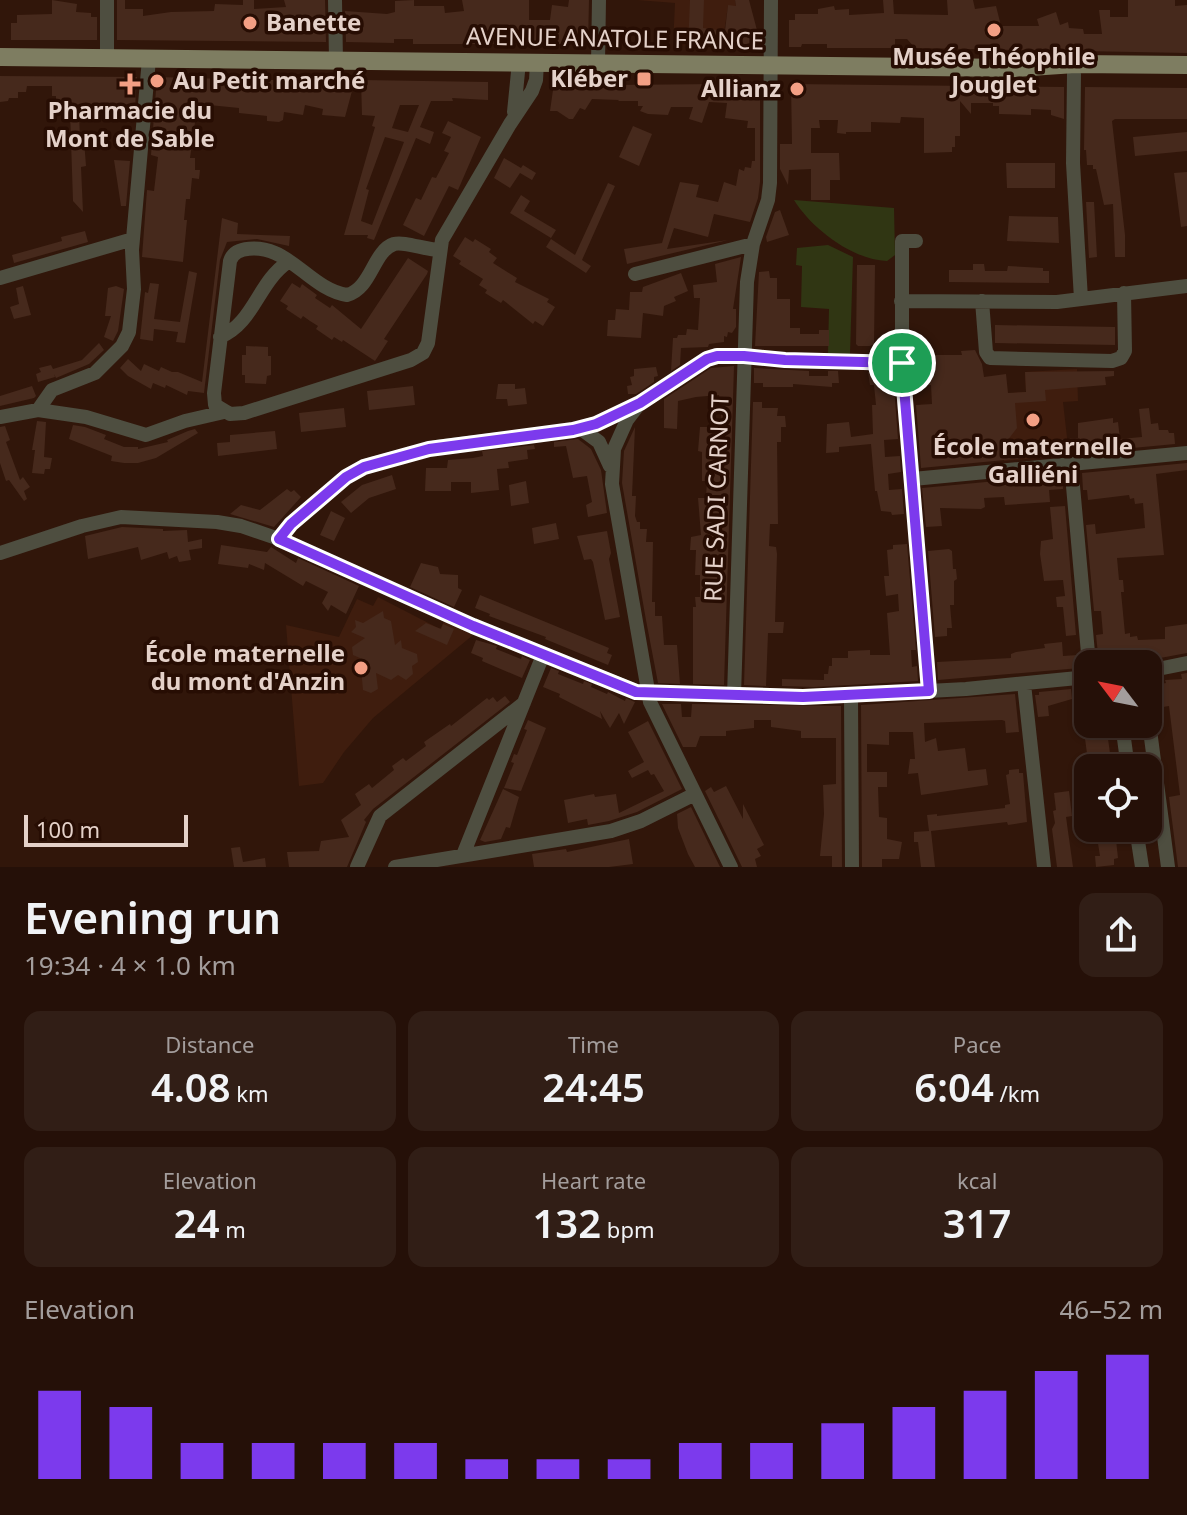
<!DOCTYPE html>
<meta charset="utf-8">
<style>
body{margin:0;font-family:"Noto Sans",sans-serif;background:#311e16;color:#f1f3f6;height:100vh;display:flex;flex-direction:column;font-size:30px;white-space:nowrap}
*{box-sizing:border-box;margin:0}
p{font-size:26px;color:#a39d9c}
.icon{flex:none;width:44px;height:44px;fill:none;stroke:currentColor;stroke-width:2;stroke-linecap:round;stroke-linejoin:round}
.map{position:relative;height:867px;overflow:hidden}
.side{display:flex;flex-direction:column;background:#251008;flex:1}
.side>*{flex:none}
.needle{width:52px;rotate:302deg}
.controls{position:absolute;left:1074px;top:650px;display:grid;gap:16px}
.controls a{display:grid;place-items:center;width:88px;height:88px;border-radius:16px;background:#251008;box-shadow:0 2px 6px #0004,0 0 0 2px #423029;font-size:40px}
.scale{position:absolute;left:24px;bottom:20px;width:164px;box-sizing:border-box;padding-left:8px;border:4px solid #e4d1c9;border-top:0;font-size:22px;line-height:28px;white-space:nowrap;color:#e4d1c9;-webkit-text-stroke:6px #270d03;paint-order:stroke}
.pin{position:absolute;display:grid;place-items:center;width:68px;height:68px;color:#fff;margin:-34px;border:4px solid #fff;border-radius:50%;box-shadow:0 2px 8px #0007}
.round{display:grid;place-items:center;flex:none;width:84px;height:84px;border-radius:16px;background:#311e16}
.overview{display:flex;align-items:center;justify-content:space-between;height:136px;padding:0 24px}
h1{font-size:44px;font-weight:600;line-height:60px}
.stats{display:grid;grid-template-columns:repeat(3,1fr);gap:12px;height:136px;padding:8px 24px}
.stats div{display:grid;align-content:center;border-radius:16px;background:#311e16;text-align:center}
.stats b{font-size:40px;font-weight:600}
.stats small{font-size:22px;font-weight:400}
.stats p{font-size:22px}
.chart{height:224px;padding:16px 24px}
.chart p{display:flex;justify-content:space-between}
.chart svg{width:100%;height:144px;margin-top:8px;stroke:#7c3aed;stroke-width:6}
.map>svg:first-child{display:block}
.built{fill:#3f1d0e}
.green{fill:#303613}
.building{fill:#46291c;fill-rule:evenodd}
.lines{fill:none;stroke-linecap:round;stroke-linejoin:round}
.minor{stroke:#4e4e40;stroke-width:14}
.major{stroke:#7e7d61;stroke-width:18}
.route-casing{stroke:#fff;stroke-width:16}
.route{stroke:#7c3aed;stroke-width:10}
.poi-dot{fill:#f39f84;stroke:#270d03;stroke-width:3}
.labels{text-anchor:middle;stroke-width:7;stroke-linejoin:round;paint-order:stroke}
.poi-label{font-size:24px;font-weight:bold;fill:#e4d1c9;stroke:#270d03}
.street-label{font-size:24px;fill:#e4d1c9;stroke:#270d03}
</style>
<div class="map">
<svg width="1187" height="867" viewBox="0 0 1187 867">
<rect width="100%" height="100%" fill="#31160a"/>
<path class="built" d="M637 0H735L736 6H728L722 46 673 45 675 3Z
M1077 369 1078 401 1063 402 1069 455 1004 461 998 394 1026 392 1025 372Z
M378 597 440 629 444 622 473 635 373 718 344 752 323 783 299 786 286 625 339 637 357 599 373 606Z"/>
<path class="green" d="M794 200 894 208 895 255 887 261C853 260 812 229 794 200Z
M828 245 853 257 850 354 828 353 829 309 801 307 802 266 796 265 797 248Z"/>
<path class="building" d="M52 0 77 4 76 12 91 13V17H97V40H11V23H17V15L52 14Z
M117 0H125V9H143V16L171 12 214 11 215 4 243 5V0H254V9L286 7 284 0H325L326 42 117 40Z
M414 0V6H444L445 13 464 11 462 0H529V20H550L552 5 568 7 569 0H589L588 44H413V39H394V43L346 42 345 11 387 14 395 12V1Z
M690 0H704L703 28 725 31 728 5 736 6 735 0H749L758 34V47H688Z
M883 0H893L894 14 948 15 947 0H973L975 9 996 6 1001 26H1039L1037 19 1056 12 1060 25 1068 22 1069 28 1083 29 1084 34H1102L1099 10H1110V17H1128V0H1175V6L1187 5V53L915 48 907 39H895V48H827V44H802L801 47H789V20H795V14H818V9L834 6 835 10 849 9V15L884 13Z
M0 76 137 77 135 109 102 106V112L79 113 80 140H84L86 166 81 167 83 212 73 201 70 111H66L64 103H56V96H52V86H27L26 92H18V98H9L8 101 0 102Z
M157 77 268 80H355L345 117 322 115 323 109 305 105 303 115 284 112 283 120 279 122 267 121V116L239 113V108L209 105V108H197L190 158H195V170H200L199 179 192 178 190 199H186L184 220H187L183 262 142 257 147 190 154 191 158 157 151 155Z
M361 80 488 82V100L452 98 453 101H431L420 127 434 132 430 144 416 138 374 240 367 238 368 235H344L375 127 372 126 375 116 362 115ZM400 105H419L408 132 392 128ZM385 137 404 142 372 225 361 221 369 190 366 189Z
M554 83 614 85 720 84V87L760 84V182L758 198 750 222 714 214 708 237 674 228 667 249 728 240 627 264 624 249 662 243 680 182 699 185 696 197 718 202 724 182 736 186 739 169 744 171 745 167 751 168 752 161H755V128H747L748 121 725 118 727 103 709 102 702 123 689 119 693 107H671L668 115 648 114 640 111 643 106H638V101H618L619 100 592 99 585 110 580 108 573 119H569L557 111H550Z
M791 84 1064 87V119L1051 115V110L1031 109V115L999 114V106H993V103H971V114L960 101V136H955V147H952V152L924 153V118L901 117 900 123 871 122V132H846V134L837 133 838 120H819L820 128H811V153H839L840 180H830V200H811V169L789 170 788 185 780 169V144H792Z
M1085 87 1187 88V119H1115L1112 121 1125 235V257H1115L1113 204 1104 205 1096 169H1093V165H1087L1086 150H1084Z
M448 121 481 137 458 190 449 186 424 236 403 225 416 198 421 200 432 177 436 178 449 153 444 151 451 137 442 133Z
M633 126 652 134 639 166 619 157Z
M1187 132V151L1135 156 1133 137Z
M504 158 521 168 523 165 536 173 532 180 520 173 510 188 494 178Z
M114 160 130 161 126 206H121Z
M1006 163H1055V188H1007Z
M1187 172V226L1181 227 1174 173Z
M608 183 615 186 582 260 591 266 586 273 546 247 551 239 575 255Z
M521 195 530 201 524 211 556 230 551 238 510 213Z
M1086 202H1094L1097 257 1089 258Z
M780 210 789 235 767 242 766 237 775 212Z
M1009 216 1058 217 1059 243 1007 241Z
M222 218 238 223 237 234 290 236 289 246 257 239 227 242 220 260 204 393 188 391 187 395 166 385 165 388 153 383 151 389 128 376 120 368 128 359 141 371 144 364 159 371 161 367 172 372H178L202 382Z
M85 231 88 242 14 263 12 255 62 241 61 237Z
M465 237 473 242 475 239 491 249 489 252 497 258 493 263 517 278 515 282 549 299 547 302 555 307 543 326 535 321 533 324 503 300 501 303 485 293 487 290 479 285 483 279 459 264 461 261 453 256Z
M741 257 733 309H736V327L732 333 728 332 727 337 724 336V342L709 344 708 347 681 348 680 365 671 371 673 338H677L678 335H686L687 329 698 330 700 298H694L693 285 717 282 715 264Z
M408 258 428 271 427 274 384 339 388 341 375 361 343 340 342 342 334 337 332 340 316 329 318 326 310 321 303 316 301 319 286 309 288 306 280 301 292 283 300 288 302 284 317 295 315 298 330 308 332 305 361 329Z
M973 264H984L985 271H1007L1008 266 1043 268V271H1049V283L949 282V270H973Z
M857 265H875L874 344 870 346H858L856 344Z
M189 271 197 273 185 343 176 342 178 332 154 329 153 341 140 339 145 292 148 293 150 283 159 284 154 319 180 322Z
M769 271 770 278H777V299H790V328H800V334H819V330H829V346H755L759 272Z
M681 273 688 291 674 297 676 301 664 306 663 316 643 313 641 338 607 336 608 320H615L616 309 629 310 630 292H642L643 287Z
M23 286 31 315 14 319 10 307 19 304 16 288Z
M116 286 124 289 118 331 113 341 104 337 111 316H105L108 288Z
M995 325 1115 327V345L995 343Z
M99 343 104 350 89 364 56 378 54 374 55 377 38 382 36 374 41 372 39 368 51 365 53 369 82 360Z
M246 346 268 347V356H271V375L267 376 266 384 245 383V375H242V355H246Z
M975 350 982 364 984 377 1006 374 1008 393 1026 392 1025 372 1114 371V376L1105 377 1106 385 1045 390 1046 401 1015 403 1017 428 1004 445 1078 438V423L1113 418V423L1118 422 1120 439 1142 437 1139 409 1149 408 1151 424 1158 423 1159 430H1168L1169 433H1174L1175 444 921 468 916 405 932 404 931 385H926L925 370H921L920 355H962L961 351Z
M734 366 724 685 693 684V607H696L695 597H700V575H695L696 550H690L691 537 701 535 698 498H706L707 481H702V452L698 451 700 427H713V423H722L719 395 696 397 678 401 677 429 664 428V399L711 368Z
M656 367 658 376 654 377V382L636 394H628L627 386 632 385 630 377 634 376V369Z
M754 368 809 371V376H828V371H838L839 383H832V387L793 384V387H763V383H754Z
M868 372 893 373 898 439 884 440 885 457 900 456 901 472 888 474 889 490 902 489 904 514 892 515 891 512 881 511 877 491H875L871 444 839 447V452L826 453 827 424 849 422 851 437 873 434 872 405H876L874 385H870Z
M498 384H515V389L525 388 527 404 508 406 507 399H496Z
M32 386 36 396 34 398 0 406V396Z
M413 386 415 405 369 410 367 391Z
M753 402H762V408H778L777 416H785L786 427H781V442H777L778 524H770L769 546 776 547 777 554 775 622H784L783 633H768L766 686 744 685Z
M344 408 346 427 301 432 299 413Z
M37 421 46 422 44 457 52 458 50 469H45L44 474 32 473 35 450H32Z
M73 425 85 427 106 435 104 439 124 447H138V449L168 442 167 440 188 431 195 429 198 433 156 458 138 463H124L111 461 112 456 69 439Z
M5 426 10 440 6 442 20 480 23 477 30 487 24 491 27 499 24 501 9 480 6 481 0 463V427Z
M635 427 632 496H636L635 516 637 522H640V529H647L646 542H653L652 602H655V616H662L664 645H677L680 684 658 683 646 620 622 483 624 451Z
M275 431 277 449 218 456 217 443 230 442V435Z
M578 439 591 449 601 470 607 513 588 517 586 505 592 502 587 476 573 478 566 446 554 447V442Z
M534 445 535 449 527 450 528 459 508 462 509 468 497 469 499 490 471 493V482H451V491H425L426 468H447L448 460 473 458 483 456 482 451Z
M1187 463V470L1156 474 1164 555 1117 558 1119 580H1123L1124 592H1121L1125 634 1130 633V637L1137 636 1138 640 1165 639V627L1187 624V653L1144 661 1099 664 1096 635 1103 634 1101 611H1094L1086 525 1095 524 1096 534 1145 528 1143 503 1135 504 1134 498 1130 499 1129 495 1088 500 1087 490H1083L1082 473Z
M392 475 396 489 369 498 351 513 341 502 362 485Z
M1062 475 1063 489 1049 490 1050 502 1005 505 1004 497 984 498 985 507 981 509 940 508 942 526 926 527 922 488Z
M526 481 529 503 511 506 509 485Z
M287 489 291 492 294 490 301 497 274 527 230 514 241 505 260 510Z
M1065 506 1076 635 1066 636 1063 607H1057L1056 597 1065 596 1063 580 1044 581 1040 554 1041 541 1053 539 1050 507Z
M331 511 345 518 334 541 320 535Z
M556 523 559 539 534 544 532 528Z
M122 527 163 529V531L187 530 188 542 202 539V548L189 550 191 560 179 562 177 556 169 559 167 552 141 560 138 547 88 559 85 536Z
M607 531 611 553 609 559 620 617 605 620 593 562 591 559 584 560 577 536Z
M907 544 916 650H911L912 667 917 666 918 681 814 687 782 686V679L824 680V674H828L829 666H832V658H848V651L870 650V655H890L887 613 899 611 898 594 886 596 884 576H889L887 550 893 549V545Z
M221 545 267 552 271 547 296 563 298 558 359 586 346 614 331 605 328 611 322 603 328 592 306 581 303 586 265 563 264 570 249 564 248 568 218 564Z
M949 549 952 551 953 569H956L957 579 954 581V605H950L952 628H947V636L935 637 928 551Z
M421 563 438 567 440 574 458 575V588L462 590 454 607 410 587Z
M480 595 609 648 607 653 612 655 608 665 545 639 546 637 489 616 490 614 475 608Z
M383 611 384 618 391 621 395 645 401 640 402 648 417 654 418 662 412 666 413 674 406 680 398 675 391 680 376 673 378 689 371 693 363 690 360 658 353 655 352 647 365 638 351 632 356 627 355 620 363 623Z
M426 623 441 629 443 624 454 629 447 645 415 631Z
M476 640 497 646 496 649 521 659 522 656 530 660 522 678 482 661 483 658 471 653Z
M1062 642 1063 656 1078 655 1080 668 938 680 937 662 1011 658V654L1016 652 1045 648 1044 644Z
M551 668 559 671 558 674 583 684 584 681 592 684 591 687 607 694 608 692 625 701 626 698 635 702 624 724 619 713 610 728 600 711 602 719 559 697 560 694 543 687Z
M1187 673V867H1178L1169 797 1180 795 1169 706 1157 708 1154 685 1166 683 1165 680 1182 679 1181 674Z
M1071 689 1072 699 1048 706 1049 716 1038 717 1035 695H1039V692Z
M1015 694 1019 732 1006 733 1005 721 1002 720 924 723 925 742 936 738 938 751 965 748 968 771 986 769 988 785 921 795 918 773 908 774 910 759H915L913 732H889V745L867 744V772H887V787H878L879 817 887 818V839L902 842 899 859H882V867H862L861 705Z
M505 696 510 702 373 809 364 820 366 822 347 867H289L287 852 319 851 321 841 349 837 341 820 361 805 355 794 369 784 372 788 394 770 392 766 403 758 406 761 426 746 424 742 450 724 451 726 487 698 489 700 493 697 497 702Z
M662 704H681L682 717H691L692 704 841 706 842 867H832V856H820L824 814 823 785 836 784V738H801V731L771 727V720H754V728L726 731V736H700L696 747H683Z
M528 720 546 728 521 791 504 788 514 763 511 762 514 754 517 755 527 730 524 729Z
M648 721 682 789 637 812 609 821 588 825 587 819 568 823 564 800 594 794 595 797 616 794 619 813 664 791 654 774 651 775 648 770 632 778 628 771 644 762 628 732Z
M1083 724H1106L1112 768H1089Z
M1019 769V773H1023L1027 822 1008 825 1007 822 931 831 935 867H921L918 842H914V832L929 831 927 815 937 814V816L1005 808V805L1010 804 1006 775 1009 774V770Z
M726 786 743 819V804L764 845 757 849 761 856 755 859 757 867H742L705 791 711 787 714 792Z
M503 789 519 797 510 828 506 827 501 839 485 842 480 840Z
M1069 791 1072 816 1066 817 1073 867H1057L1052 829 1055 823 1053 811 1056 810 1054 793Z
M691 807 720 867H695L688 854 678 828 677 814Z
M1108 828H1120L1121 839 1116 840 1118 858 1114 859V865L1096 867 1095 856H1100L1097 837 1109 835Z
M629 839 633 864 609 867H534L532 854 566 849 567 852Z
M240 847 243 862 265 858 266 867H234L231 848Z"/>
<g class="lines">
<path class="minor" d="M335 0 336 61
M107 58V0
M598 63 599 0
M1074 74 1073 163 1081 299
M514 112 519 62
M916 241H902V363L929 691
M439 250C426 250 404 241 394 244 373 251 372 288 347 295 319 291 299 263 275 253 261 247 235 245 230 261L214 393 215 405 230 414 244 413 411 360 423 353 428 343 442 240 510 124 532 91 536 80 537 63
M635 274 753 244
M0 278 133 239
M901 301 1057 302 1187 286
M982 301 986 352 990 358 1112 361 1121 358 1125 351 1124 293
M220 337C254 323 258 282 288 262
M38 410 52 390 95 373 122 346 129 332 134 289 132 250 149 59
M0 417 38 410 86 417 146 435 185 421 224 412
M580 428 599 442 610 466
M1071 464 1089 664
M913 479 1187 453
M279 539 291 524 346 477 368 465 436 447 573 430 603 421 636 405
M0 553 82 526 121 517 217 522 241 526 279 539 473 626 641 693 814 697 966 689 1088 677
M1148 671 1187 663
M1024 684 1044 867
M851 695 852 867
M734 696 747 282 753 244 768 200 770 183 771 0
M1148 715 1168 867
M1122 724 1128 768
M1136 828 1142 867
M463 855 543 655
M357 867 380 816 524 703
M395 867 611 831 641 821 695 794
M731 867 650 702 612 484 614 449 627 420 640 403 707 359 717 356H744L785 360 902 363"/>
<path class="major" d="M0 57 1015 68 1075 64 1187 65"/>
</g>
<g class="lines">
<defs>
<path id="route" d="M744 356 785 360 902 363 929 691 803 697 636 692 473 626 279 539 291 524 346 477 364 467 429 449 573 430 596 424 640 403 707 359 717 356Z"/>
</defs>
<use href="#route" class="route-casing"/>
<use href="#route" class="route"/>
</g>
<g class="poi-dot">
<circle cx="250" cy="23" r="8"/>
<circle cx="994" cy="30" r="8"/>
<rect x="636" y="71" width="16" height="16" rx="4"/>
<circle cx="157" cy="81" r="8"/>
<path d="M126 72h8v8h8v8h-8v8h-8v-8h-8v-8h8z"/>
<circle cx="797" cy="89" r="8"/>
<circle cx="1033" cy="420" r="8"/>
<circle cx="361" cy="668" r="8"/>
</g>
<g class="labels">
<g class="poi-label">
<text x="266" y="31" text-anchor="start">Banette</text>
<text x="994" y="65">Musée Théophile<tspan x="994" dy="28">Jouglet</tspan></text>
<text x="628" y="87" text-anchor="end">Kléber</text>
<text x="173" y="89" text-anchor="start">Au Petit marché</text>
<text x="781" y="97" text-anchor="end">Allianz</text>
<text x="130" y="119">Pharmacie du<tspan x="130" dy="28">Mont de Sable</tspan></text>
<text x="1033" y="455">École maternelle<tspan x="1033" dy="28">Galliéni</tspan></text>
<text x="345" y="662" text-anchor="end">École maternelle<tspan x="345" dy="28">du mont d'Anzin</tspan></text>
</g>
<g class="street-label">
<text transform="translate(615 39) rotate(1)" y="8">AVENUE ANATOLE FRANCE</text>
<text transform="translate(717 498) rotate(-88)" y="8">RUE SADI CARNOT</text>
</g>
</g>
</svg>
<div class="controls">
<a><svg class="needle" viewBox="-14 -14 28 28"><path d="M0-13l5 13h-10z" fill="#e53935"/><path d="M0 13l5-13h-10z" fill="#a39d9c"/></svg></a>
<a><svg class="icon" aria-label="locate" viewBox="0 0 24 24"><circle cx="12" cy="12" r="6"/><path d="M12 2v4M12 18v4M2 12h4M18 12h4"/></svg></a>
</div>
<div class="scale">100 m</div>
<div class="pin" style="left:902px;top:363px;background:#1e9e55"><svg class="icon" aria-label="arrive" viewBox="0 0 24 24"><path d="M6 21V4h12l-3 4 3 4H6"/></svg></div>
</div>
<section class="side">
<div class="overview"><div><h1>Evening run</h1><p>19:34 · 4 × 1.0 km</p></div><a class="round"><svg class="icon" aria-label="share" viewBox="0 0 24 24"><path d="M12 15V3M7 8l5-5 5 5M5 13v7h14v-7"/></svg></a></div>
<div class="stats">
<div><p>Distance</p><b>4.08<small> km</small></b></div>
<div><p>Time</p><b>24:45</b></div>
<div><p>Pace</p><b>6:04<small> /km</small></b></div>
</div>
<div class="stats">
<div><p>Elevation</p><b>24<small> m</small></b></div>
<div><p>Heart rate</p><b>132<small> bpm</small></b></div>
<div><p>kcal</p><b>317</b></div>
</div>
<div class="chart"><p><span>Elevation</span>46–52 m</p>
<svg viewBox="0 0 160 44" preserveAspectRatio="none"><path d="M5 44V17M15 44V22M25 44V33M35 44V33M45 44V33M55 44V33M65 44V38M75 44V38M85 44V38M95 44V33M105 44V33M115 44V27M125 44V22M135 44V17M145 44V11M155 44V6"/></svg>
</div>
</section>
